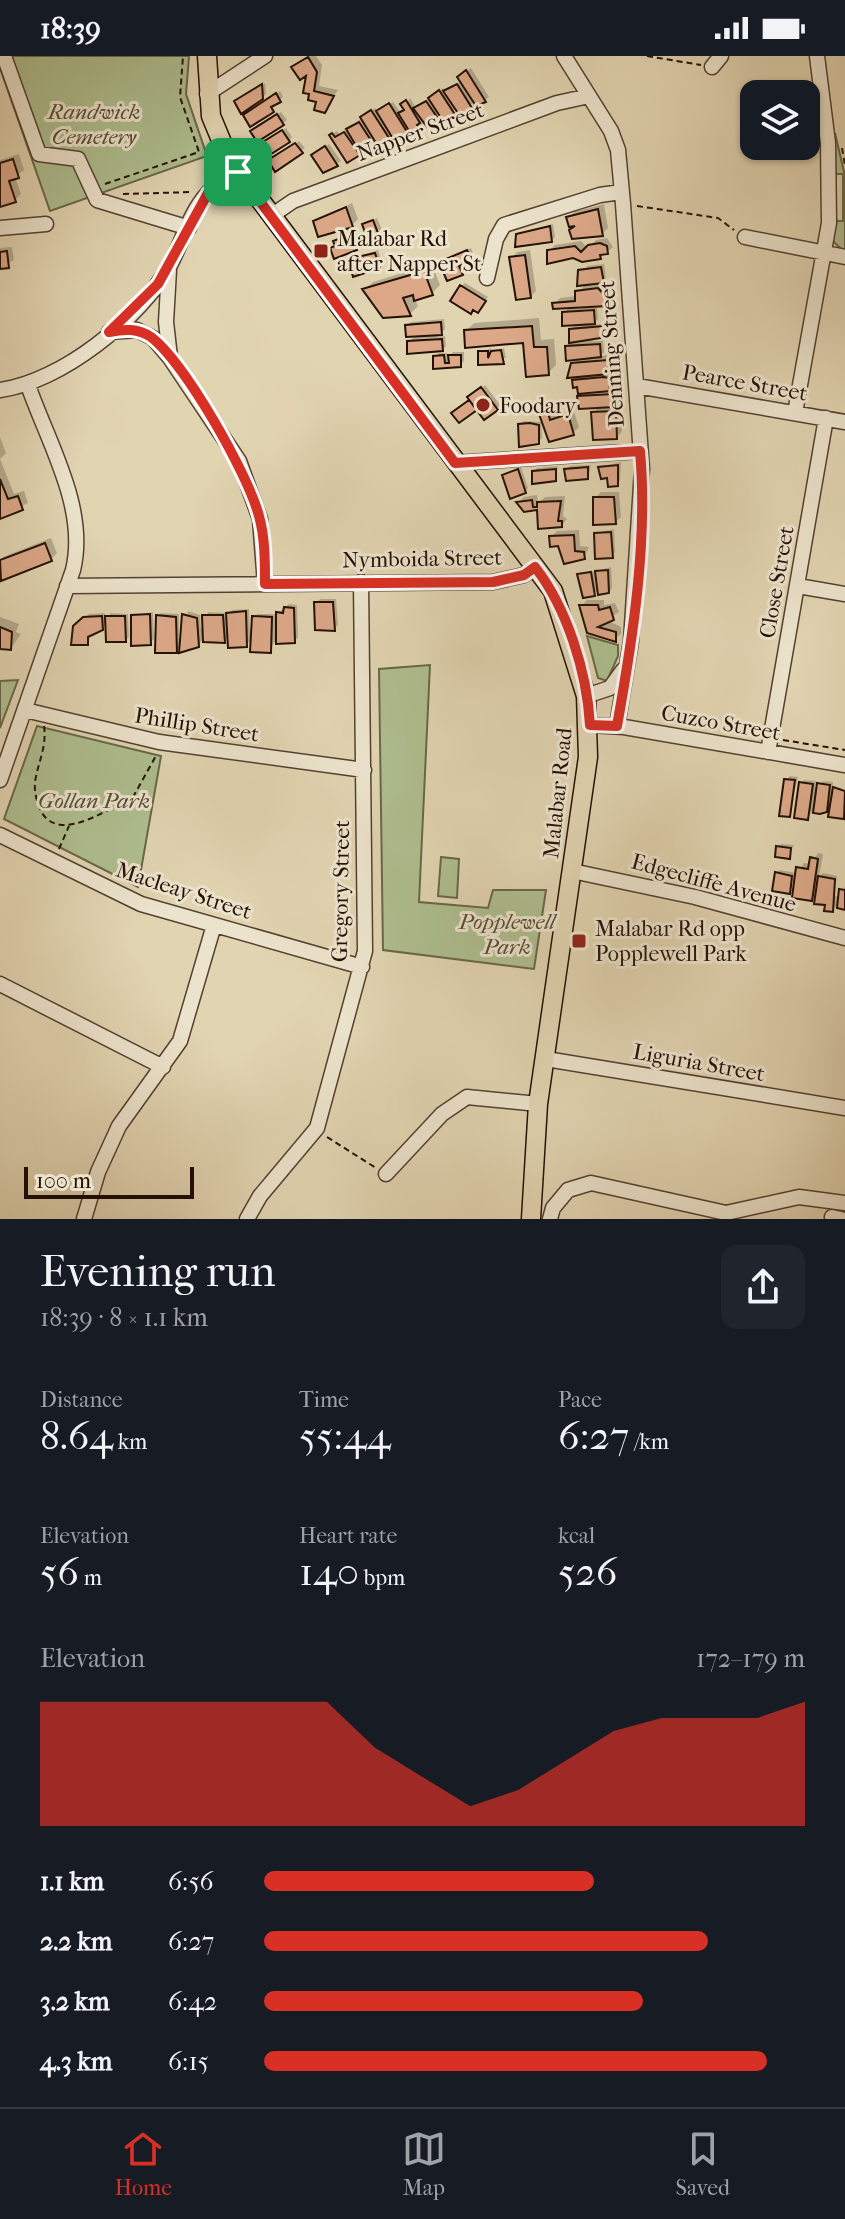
<!DOCTYPE html>
<meta charset="utf-8">
<style>
body{margin:0;font-family:"IM FELL French Canon",serif;background:#20242c;color:#f1f3f6;height:100vh;display:flex;flex-direction:column;font-size:30px;white-space:nowrap}
*{box-sizing:border-box;margin:0}
p{font-size:26px;color:#9ea1a6}
.icon{flex:none;width:44px;height:44px;fill:none;stroke:currentColor;stroke-width:2;stroke-linecap:round;stroke-linejoin:round}
.map{position:relative;height:1163px;overflow:hidden}
.sheet{display:flex;flex-direction:column;background:#171b24;flex:1}
.sheet>*{flex:none}
.tools{position:absolute;left:740px;top:24px;display:grid;gap:16px}
.tools a{display:grid;place-items:center;width:80px;height:80px;border-radius:16px;background:#171b24;box-shadow:0 2px 6px #0004;font-size:40px}
.scale{position:absolute;left:24px;bottom:20px;width:170px;box-sizing:border-box;padding-left:8px;border:4px solid #241006;border-top:0;font-size:22px;line-height:28px;white-space:nowrap;color:#241006;-webkit-text-stroke:6px #ece3cc;paint-order:stroke}
.pin{position:absolute;display:grid;place-items:center;width:68px;height:68px;color:#fff;margin:-34px;border-radius:16px;box-shadow:0 4px 12px #0006}
.round{display:grid;place-items:center;flex:none;width:84px;height:84px;border-radius:16px;background:#20242c}
.summary{display:flex;align-items:center;justify-content:space-between;height:136px;padding:0 40px}
h1{font-size:44px;font-weight:600;line-height:60px}
.metrics{display:grid;grid-template-columns:repeat(3,1fr);gap:12px;height:136px;padding:8px 40px}
.metrics div{display:grid;align-content:center}
.metrics b{font-size:40px;font-weight:600}
.metrics small{font-size:22px;font-weight:400}
.metrics p{font-size:22px}
.chart{height:224px;padding:16px 40px}
.chart p{display:flex;justify-content:space-between}
.chart svg{width:100%;height:144px;margin-top:8px;fill:#d93025;opacity:.7}
ul{padding:0 40px;list-style:none;font-size:26px}
li{display:grid;grid-template-columns:128px 96px 1fr;align-items:center;height:60px}
li i{height:20px;border-radius:10px;background:#d93025}
.status{display:flex;justify-content:space-between;align-items:center;height:56px;padding:0 40px;background:#171b24;direction:ltr}
.status svg{height:22px;fill:currentColor}
.menu{display:flex;justify-content:space-around;align-items:center;height:112px;border-top:2px solid #363941;background:#171b24;font-size:22px;color:#9ea1a6}
.menu a{display:grid;justify-items:center;gap:4px}
.menu .on{color:#d93025}
.map>svg:first-child{display:block}
.green{fill:#aebe8f;stroke:#69674a;stroke-width:2}
.shadow{fill:#0003}
.building{fill:#dca888;stroke:#241006;stroke-width:2}
.lines{fill:none;stroke-linecap:round;stroke-linejoin:round}
.minor-casing{stroke:#534131;stroke-width:17}
.major-casing{stroke:#241006;stroke-width:21}
.path{stroke:#241006;stroke-width:2;stroke-dasharray:6 4;stroke-linecap:butt}
.minor{stroke:#ece3cc;stroke-width:14}
.major{stroke:#e1d4b1;stroke-width:18}
.route-casing{stroke:#fff;stroke-width:16}
.route{stroke:#d93025;stroke-width:10}
.poi-dot{fill:#8f2418;stroke:#ece3cc;stroke-width:3}
.labels{text-anchor:middle;stroke-width:6;stroke-linejoin:round;paint-order:stroke}
.park-label{font-size:22px;font-style:italic;fill:#544d36;stroke:#ece3cc}
.street-label{font-size:22px;fill:#241006;stroke:#ece3cc}
.poi-label{font-size:22px;fill:#241006;stroke:#ece3cc;text-anchor:start}
</style>
<div class="status"><b>18:39</b><svg viewBox="0 0 49 12"><path d="M0 12V9h3v3zM5 12V6h3v6zM10 12V3h3v9zM15 12V0h3v12zM26 1h20v11H26zM47 4h2v5h-2z"/></svg></div>
<div class="map">
<svg width="845" height="1163" viewBox="0 0 845 1163">
<rect width="100%" height="100%" fill="#e1d4b1"/>
<filter id="stains"><feTurbulence type="fractalNoise" baseFrequency=".0025" numOctaves="4"/><feColorMatrix values="0 0 0 0 .2 0 0 0 0 .09 0 0 0 0 .02 0 0 0 .5 -.17"/></filter>
<radialGradient id="worn" r=".72"><stop offset=".6" stop-color="#630" stop-opacity="0"/><stop offset="1" stop-color="#630" stop-opacity=".3"/></radialGradient>
<path class="green" d="M0 0H189L186 38 207 100 50 155 0 12Z
M835 77 845 120V197L833 185 835 165H843V118H834Z
M587 580 618 589V600L607 625 598 622Z
M430 609 419 846 488 852 493 834H546L534 913 383 894 379 613Z
M18 624 0 672V625Z
M37 670 161 700 138 831 4 763Z
M441 801 459 803 457 842 438 840Z"/>
<path class="shadow" d="M309 0H316L322 9 319 30 338 34 324 54 318 44 310 42 309 16 294 11Z
M471 12 489 41 485 44 457 52 444 62 439 56 427 68 423 62 422 68 408 77 376 84 358 97 331 79 337 75 340 79 375 52 378 56 393 46 401 57 410 42 416 52 443 32 446 36 462 25 463 17Z
M265 27 266 38 262 42H240Z
M280 35 283 41 274 47 273 54 249 56Z
M281 56 287 64 258 84 256 72Z
M286 72 292 81 289 85 261 89Z
M299 85 305 92 275 113 274 101Z
M329 88 341 105 324 115 317 96Z
M19 98 24 114 15 121 21 138 15 144 0 143V104Z
M352 147 358 163 352 169 315 166Z
M604 148 608 172 602 178 569 162 574 156Z
M377 162 382 174 367 177 364 169Z
M553 168 555 181 551 184 518 179Z
M355 176 360 189 356 192 337 189 339 182Z
M607 182 613 191 600 201 549 195 555 189 581 185 588 192 596 184Z
M389 184 390 191H381V187Z
M12 191 14 204 0 211V192Z
M471 192 474 199 462 207 465 214 462 218 441 206Z
M378 194 382 207 379 210 350 204Z
M530 194 536 235 530 241 512 202 517 196Z
M432 208 440 229 432 237 415 243 418 250 410 258 384 260 365 233 373 226Z
M604 208 606 222 600 228H605L611 235 612 242 606 248 597 249 598 263 592 269 607 268 609 276 591 285H603L604 296 600 300 613 299 614 310 604 320H612L613 329 606 336H617V345L612 350H621L622 375 617 381 593 357 599 350 580 341 585 335 574 325 581 318 573 308 579 302 567 291 571 286V273L577 267 564 257 570 250 555 248 560 242 577 240 586 227 580 228 587 210Z
M465 227 488 241 481 251 461 230Z
M539 262 541 284 554 283 556 309 548 317 525 285 466 275 474 267Z
M444 263 445 273 437 281 445 280 446 290 439 297H447V302L453 296H464V305L460 309 435 311V301L442 294 409 286 416 279 407 269 411 266Z
M491 292V298L504 292 506 302 480 307V296Z
M485 329 500 349 496 353 477 351 454 357Z
M553 351 556 360 573 353 579 371 573 377 550 383 542 358Z
M524 365 541 366 542 382 538 386 520 368Z
M0 381 6 397 0 403Z
M0 403 14 438 24 435 28 447 0 461Z
M621 406 620 424 617 428 600 411Z
M591 409 588 421 567 413 570 410Z
M558 410 555 423 534 415 537 412Z
M521 411 528 432 525 436 504 419Z
M601 436H619L621 461 615 466 595 442Z
M537 439 538 447 532 453 519 446 524 441Z
M565 440 563 460 567 463 562 469 539 447 545 441Z
M614 473 615 496 612 500 596 477Z
M579 474 580 490 589 491 584 502 551 481 557 475Z
M51 482 57 497 51 503 2 522 3 501Z
M611 511 612 532 609 536 599 533 594 538 580 519Z
M320 543H336L338 569 334 572 316 547Z
M587 544H604V549L615 547 619 556 606 564 621 571V578L615 583 589 575 581 550Z
M289 548 297 549 298 582 294 585 274 586 270 595 253 582 246 589 230 579 224 585 202 584 198 590 182 589 176 595 158 560 161 557 179 558V583H182L188 555 200 559 201 572H204L208 556 226 557V560L232 554 249 553 250 579H253L257 558H277Z
M153 556 154 583 150 587 133 560Z
M105 557V563L111 557 128 558 129 581 125 584 108 567 91 578 87 587 75 571 89 558Z
M0 561 19 568 16 576 21 578 11 592 0 591Z
M790 720 798 721 789 759 786 724Z
M804 724 816 725 815 733 823 725 833 726 832 734 835 731 845 737V761L831 759 832 748 826 754 812 755 808 762 801 727Z
M781 788 794 789 789 800 778 791Z
M818 797 823 798 819 821 823 817 837 820 834 840 840 841 845 830V852L836 850 832 854 818 837 812 843 796 829 789 836 776 817 780 814 797 817 804 807 811 808Z"/>
<path class="building" d="M308 1 317 16 314 35 334 40 325 57 314 54 316 46 308 44 309 38 303 37 306 20 300 24 291 11Z
M466 14 486 46 476 50 457 21Z
M262 28 263 43 241 58 234 45Z
M457 28 472 52 460 60 443 35Z
M439 34 454 57 443 65 428 42Z
M276 37 281 46 271 51 274 56 250 71 243 59Z
M406 44 420 67 417 69 420 73 411 78 398 57 404 54 400 48Z
M426 45 437 61 427 71 413 52Z
M389 47 409 79 395 86 376 55Z
M371 54 391 85 379 92 360 61Z
M277 58 284 69 257 86 250 75Z
M359 66 374 89 361 98 346 73Z
M282 74 290 86 268 100 258 89Z
M344 76 360 99 347 107 329 79 332 77 335 81Z
M295 87 303 97 275 116 268 104Z
M325 90 338 110 323 117 311 99Z
M13 103 19 122 9 125 16 146 0 151V107Z
M346 151 353 171 318 181 313 165Z
M598 153 603 180 572 183 569 174 575 170 569 171 566 161Z
M373 164 379 180 374 182 372 177 366 179 362 168Z
M550 170 552 186 515 191 516 178Z
M351 178 357 194 334 203 330 192 335 190 333 185Z
M600 187 607 190 608 198 600 199 601 203 582 206 573 202 547 208V194L575 190 581 196 588 189Z
M467 194 472 205 459 210 463 219 447 225 439 206Z
M7 195 9 212 0 213V196Z
M375 197 380 212 353 221 348 203Z
M525 199 531 242 516 244 509 201Z
M601 211 604 227 577 230 578 214Z
M424 215 433 239 414 245 413 239 403 242 411 260 383 262 362 233Z
M460 229 486 245 478 257 473 254 471 258 450 245Z
M598 232 606 241 607 250 553 253 552 247 575 245V235Z
M594 254 595 268 562 270V256Z
M441 266 442 279 406 281 405 269Z
M532 270 534 291H547L549 319 526 321 523 287 465 292 464 274Z
M604 270 607 281 569 287V273Z
M442 283 443 295 407 298V285Z
M600 288 601 301 566 305 565 290Z
M501 294 504 308 478 309V295H488V302L491 295Z
M444 299 445 307H449L448 299H461V311L433 313V300Z
M608 304 609 318 567 322 571 307Z
M604 321 609 322 610 335 578 338 577 331 573 332 572 324Z
M481 331 498 354 484 364 467 341Z
M614 338V351L579 353 577 340Z
M469 344 477 354 459 367 451 357Z
M616 355 617 383 593 384 591 356Z
M548 356 550 364 568 358 574 379 549 386 539 358Z
M530 367 539 369V388L519 391 518 368Z
M618 409V430L608 431 607 422 601 423 598 411Z
M588 411V423L566 425 564 413Z
M518 413 526 437 510 443 502 419Z
M556 413V425L532 428V415Z
M0 423 8 443 18 440 23 454 0 463Z
M593 441H614L616 468 593 469Z
M532 444 533 451H537V446L561 445 558 465H562V471L538 473 537 454 524 456 516 446Z
M611 476 613 502 595 503 594 477Z
M574 479 575 495 584 496 585 503 564 508 558 490 550 491 549 480Z
M45 487 52 505 1 525 0 504Z
M608 514 609 537 598 539 595 515Z
M591 516 595 540 583 542 577 518Z
M314 546H333L335 575 315 574Z
M579 549H598L599 554 610 551 614 564 598 571 616 576V586L587 577Z
M284 551 294 552 295 587 276 588V556L283 557Z
M246 555 247 591 228 592 226 557Z
M150 558 151 589 131 590V559Z
M182 558 197 562 199 591 179 597Z
M156 559 176 561 177 597H155Z
M202 559H223L225 587 203 586Z
M102 560 103 574 88 581V589H71L73 570 83 561Z
M105 560H125L126 586H106Z
M252 560 272 561 271 597 250 596Z
M0 571 12 576 11 594 0 593Z
M784 723 795 724 790 761 779 760Z
M799 726 813 728 808 764 794 762Z
M817 727 830 729 827 756 820 758 813 757Z
M833 731 845 735 844 763 828 761Z
M776 790 791 792 790 803 775 801Z
M810 801 818 803 812 845 792 842 796 811 808 813Z
M775 816 792 820 790 838 772 835Z
M818 820 835 823 833 856 824 855 825 849 814 848Z
M839 833 845 834V854L837 852Z"/>
<g class="lines">
<defs>
<path id="minor" d="M4 0 39 98 78 103 97 144 189 172
M564 0 611 75 618 94 623 148 642 413 631 585 617 670
M712 11 721 0
M207 38 265 0
M271 160 293 145 557 47 589 40
M0 172 46 168
M745 181 845 201
M169 214 166 266 170 301
M487 222 496 183 504 169 600 139 621 136
M109 276 137 274 153 282 170 302 239 405 260 463 265 528
M637 330 845 366
M0 334C61 326 140 263 170 209 182 187 190 156 207 138 215 129 228 123 238 116
M795 357 829 167 828 87 817 0
M455 407 640 395
M67 530 493 526 524 519 535 511
M798 530 845 538
M586 640 610 632 623 614
M25 654 159 686 364 714
M590 669 624 671 845 709
M768 696 826 362
M0 724 73 514C88 452 48 387 28 329
M0 779 141 848 362 911
M572 815 695 841 845 882
M0 928 163 1011
M546 1003 845 1052
M386 1118 442 1058 467 1041 538 1048
M832 1161 841 1163
M84 1163 98 1116 119 1070 180 985 214 869
M247 1163 260 1140 317 1072 365 895 361 526
M550 1163 553 1152 568 1134 591 1127 726 1157 799 1141 845 1147"/>
<path id="major" d="M207 0 211 60 228 101 553 535 586 640 588 701 538 1048 531 1163"/>
</defs>
<use href="#minor" class="minor-casing"/>
<use href="#major" class="major-casing"/>
<path class="path" d="M647 0 701 9
M842 92 845 109
M105 128 199 96 180 41 183 0
M123 138 192 136
M637 150 718 162 734 174
M44 670C47 691 38 706 35 726 34 736 37 748 42 757 62 788 111 750 133 741L157 698
M783 684 845 694
M59 793 69 770
M327 1081 376 1112"/>
<use href="#minor" class="minor"/>
<use href="#major" class="major"/>
</g>
<g class="lines">
<defs>
<path id="route" d="M238 116 455 407 640 395C648 485 633 581 617 670L590 669C587 616 567 552 535 511L524 519 493 526 265 528C265 506 265 481 259 460 248 418 185 307 151 281 138 272 124 273 109 276L158 228 208 137Z"/>
</defs>
<use href="#route" class="route-casing"/>
<use href="#route" class="route"/>
</g>
<g class="poi-dot">
<rect x="313" y="187" width="16" height="16" rx="4"/>
<circle cx="483" cy="349" r="8"/>
<rect x="571" y="877" width="16" height="16" rx="4"/>
</g>
<g class="labels">
<g class="park-label">
<text x="94" y="63">Randwick<tspan x="94" dy="25">Cemetery</tspan></text>
<text x="94" y="752">Gollan Park</text>
<text x="507" y="873">Popplewell<tspan x="507" dy="25">Park</tspan></text>
</g>
<g class="street-label">
<text transform="translate(420 75) rotate(-20)" y="8">Napper Street</text>
<text transform="translate(611 298) rotate(-94)" y="8">Denning Street</text>
<text transform="translate(745 326) rotate(10)" y="8">Pearce Street</text>
<text transform="translate(422 502) rotate(-1)" y="8">Nymboida Street</text>
<text transform="translate(776 526) rotate(-80)" y="8">Close Street</text>
<text transform="translate(721 666) rotate(10)" y="8">Cuzco Street</text>
<text transform="translate(197 668) rotate(9)" y="8">Phillip Street</text>
<text transform="translate(557 737) rotate(-84)" y="8">Malabar Road</text>
<text transform="translate(714 826) rotate(15)" y="8">Edgecliffe Avenue</text>
<text transform="translate(184 834) rotate(18)" y="8">Macleay Street</text>
<text transform="translate(340 835) rotate(-89)" y="8">Gregory Street</text>
<text transform="translate(699 1006) rotate(10)" y="8">Liguria Street</text>
</g>
<g class="poi-label">
<text x="337" y="190">Malabar Rd<tspan x="337" dy="25">after Napper St</tspan></text>
<text x="499" y="357">Foodary</text>
<text x="595" y="880">Malabar Rd opp<tspan x="595" dy="25">Popplewell Park</tspan></text>
</g>
</g>
<rect width="100%" height="100%" filter="url(#stains)"/>
<rect width="100%" height="100%" fill="url(#worn)"/>
</svg>
<div class="tools">
<a><svg class="icon" aria-label="layers" viewBox="0 0 24 24"><path d="M12 4l9 5-9 5-9-5zM3 14l9 5 9-5"/></svg></a>
</div>
<div class="scale">100 m</div>
<div class="pin" style="left:238px;top:116px;background:#1e9e55"><svg class="icon" aria-label="arrive" viewBox="0 0 24 24"><path d="M6 21V4h12l-3 4 3 4H6"/></svg></div>
</div>
<section class="sheet">
<div class="summary"><div><h1>Evening run</h1><p>18:39 · 8 × 1.1 km</p></div><a class="round"><svg class="icon" aria-label="share" viewBox="0 0 24 24"><path d="M12 15V3M7 8l5-5 5 5M5 13v7h14v-7"/></svg></a></div>
<div class="metrics">
<div><p>Distance</p><b>8.64<small> km</small></b></div>
<div><p>Time</p><b>55:44</b></div>
<div><p>Pace</p><b>6:27<small> /km</small></b></div>
</div>
<div class="metrics">
<div><p>Elevation</p><b>56<small> m</small></b></div>
<div><p>Heart rate</p><b>140<small> bpm</small></b></div>
<div><p>kcal</p><b>526</b></div>
</div>
<div class="chart"><p><span>Elevation</span>172–179 m</p>
<svg viewBox="0 0 160 44" preserveAspectRatio="none"><path d="M0 44V6L10 6L20 6L30 6L40 6L50 6L60 6L70 20L80 29L90 38L100 33L110 24L120 15L130 11L140 11L150 11L160 6V44z"/></svg>
</div>
<ul>
<li><b>1.1 km</b>6:56<i style="width:61%"></i></li>
<li><b>2.2 km</b>6:27<i style="width:82%"></i></li>
<li><b>3.2 km</b>6:42<i style="width:70%"></i></li>
<li><b>4.3 km</b>6:15<i style="width:93%"></i></li>
</ul>
</section>
<nav class="menu">
<a class="on"><svg class="icon" aria-label="home" viewBox="0 0 24 24"><path d="M3 11l9-7 9 7M6 9v11h12V9"/></svg>Home</a>
<a><svg class="icon" aria-label="map" viewBox="0 0 24 24"><path d="M3 6l6-2 6 2 6-2v14l-6 2-6-2-6 2zM9 4v14M15 6v14"/></svg>Map</a>
<a><svg class="icon" aria-label="saved" viewBox="0 0 24 24"><path d="M7 4h10v16l-5-4-5 4z"/></svg>Saved</a>
</nav>
